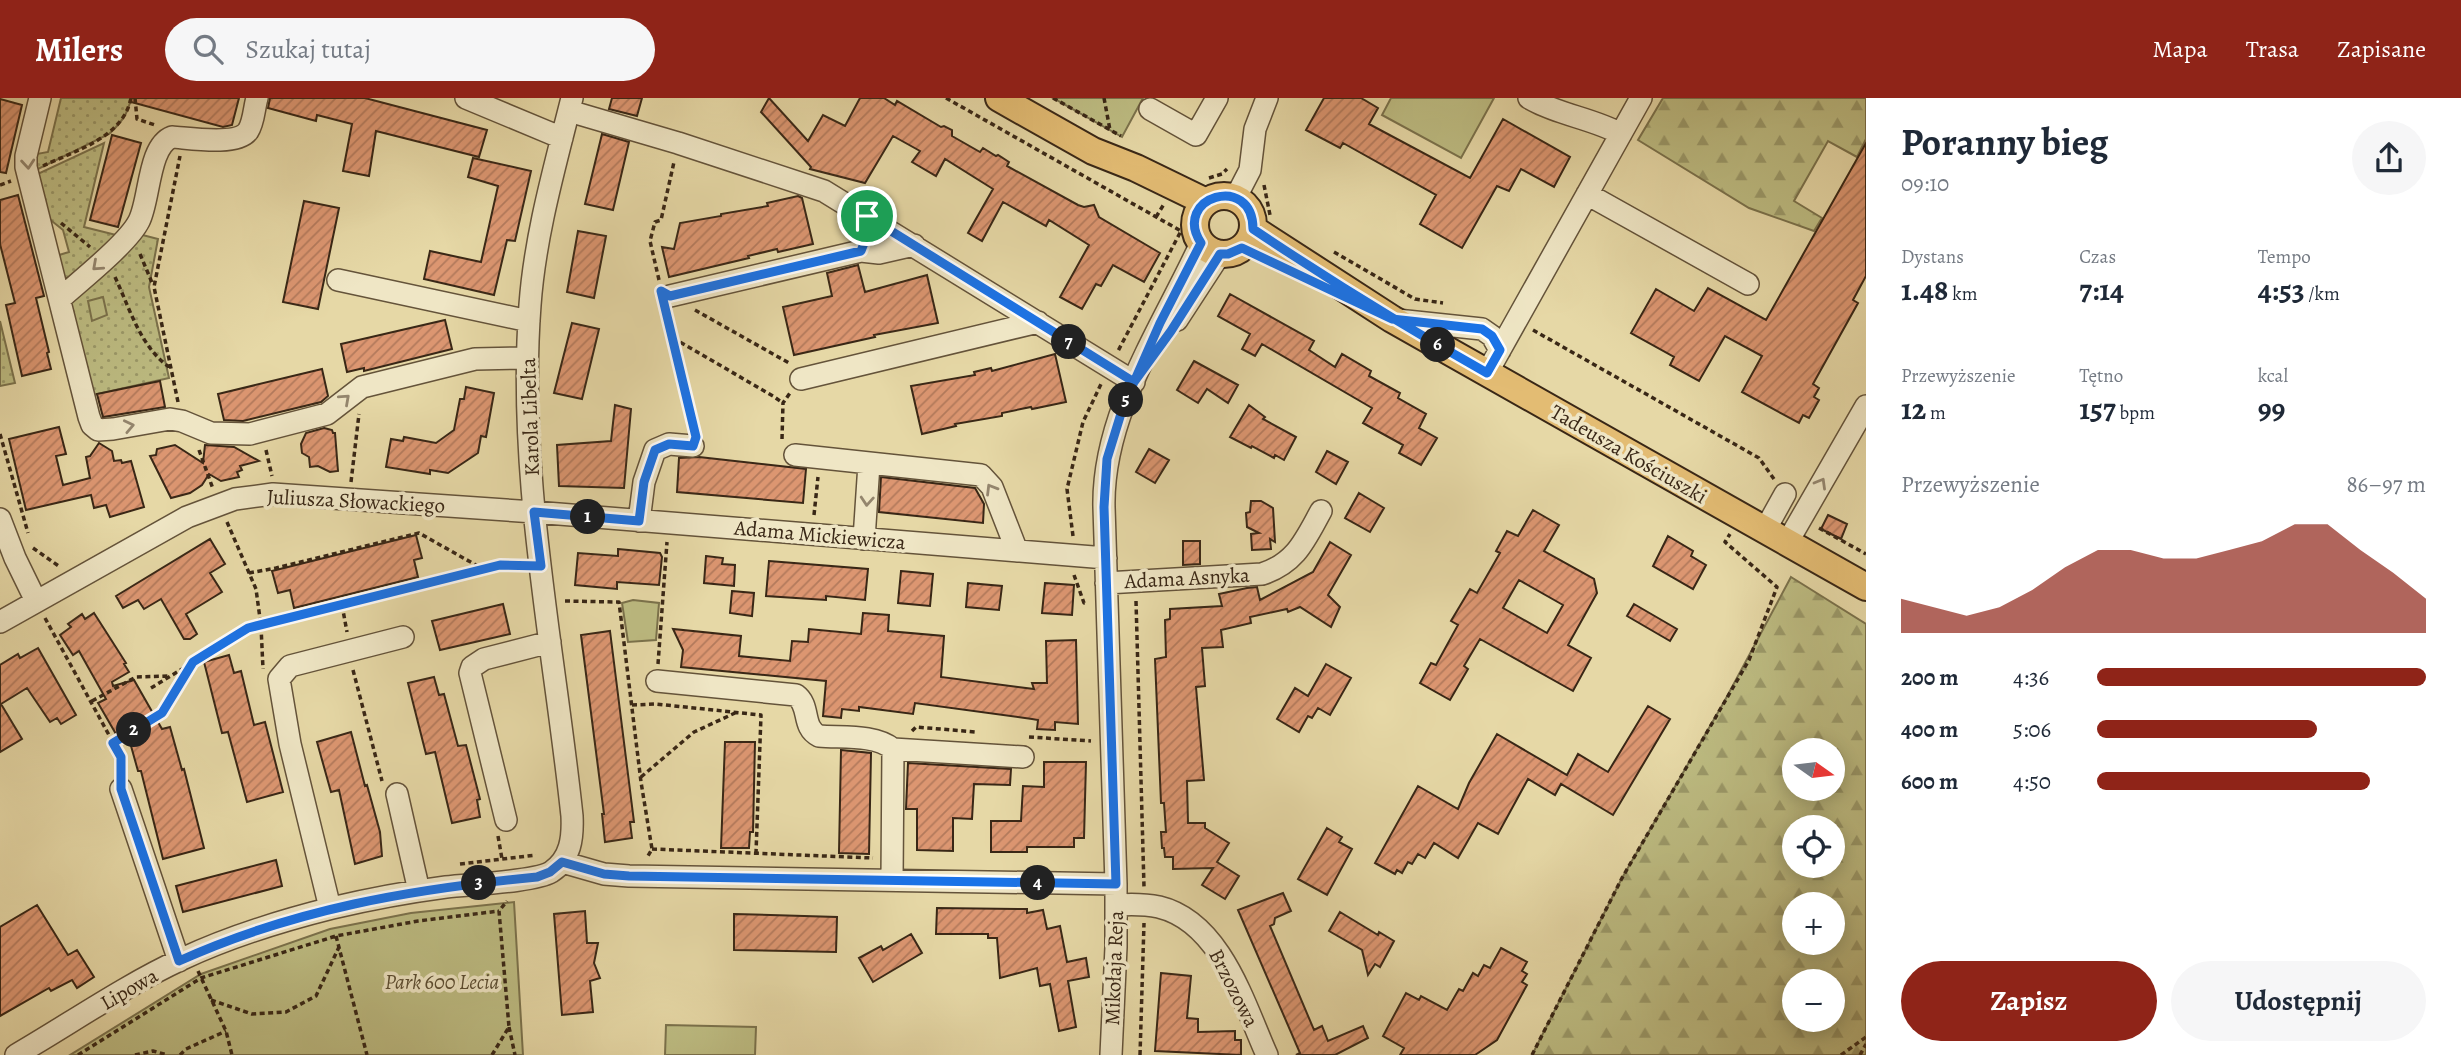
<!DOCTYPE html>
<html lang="pl">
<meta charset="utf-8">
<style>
body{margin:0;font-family:Alegreya,serif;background:#f6f6f7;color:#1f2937;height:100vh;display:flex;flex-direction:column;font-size:26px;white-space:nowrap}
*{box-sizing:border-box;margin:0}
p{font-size:23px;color:#747a83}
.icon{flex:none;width:38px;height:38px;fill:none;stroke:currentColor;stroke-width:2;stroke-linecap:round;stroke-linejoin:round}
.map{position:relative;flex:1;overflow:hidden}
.side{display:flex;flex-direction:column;background:#fff;width:595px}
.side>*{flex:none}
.needle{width:46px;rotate:104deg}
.controls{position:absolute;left:1782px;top:640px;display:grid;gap:14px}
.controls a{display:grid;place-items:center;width:63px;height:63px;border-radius:50%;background:#fff;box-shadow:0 4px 18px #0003;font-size:35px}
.pin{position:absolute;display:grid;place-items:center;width:60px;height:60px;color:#fff;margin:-30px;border:4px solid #fff;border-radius:50%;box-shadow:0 2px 7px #0007}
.km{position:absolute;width:35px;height:35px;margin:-18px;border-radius:50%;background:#222;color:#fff;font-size:19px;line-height:35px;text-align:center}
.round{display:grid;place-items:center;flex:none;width:74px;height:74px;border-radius:37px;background:#f6f6f7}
.summary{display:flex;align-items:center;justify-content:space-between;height:119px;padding:0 35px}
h1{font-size:38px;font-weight:600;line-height:52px}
.metrics{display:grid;grid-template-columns:repeat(3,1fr);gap:10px;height:119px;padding:7px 35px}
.metrics div{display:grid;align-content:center}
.metrics b{font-size:30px;font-weight:600}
.metrics small{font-size:19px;font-weight:400}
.metrics p{font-size:19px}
.chart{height:196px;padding:14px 35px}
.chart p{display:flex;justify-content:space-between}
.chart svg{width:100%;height:126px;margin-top:7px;fill:#8f2418;opacity:.7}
.action{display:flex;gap:14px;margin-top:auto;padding:14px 35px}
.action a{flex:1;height:80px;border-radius:42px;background:#8f2418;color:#fff;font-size:28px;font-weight:600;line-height:80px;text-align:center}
.action a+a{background:#f6f6f7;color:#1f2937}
ul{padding:0 35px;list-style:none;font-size:23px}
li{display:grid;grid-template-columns:112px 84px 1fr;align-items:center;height:52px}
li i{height:18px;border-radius:9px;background:#8f2418}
header{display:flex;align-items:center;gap:42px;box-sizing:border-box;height:98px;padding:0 35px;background:#8f2418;color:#fff}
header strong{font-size:33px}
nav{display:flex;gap:38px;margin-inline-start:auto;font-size:24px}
.search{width:490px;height:63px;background:#f6f6f7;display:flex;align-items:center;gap:18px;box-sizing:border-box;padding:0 24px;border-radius:38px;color:#747a83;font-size:26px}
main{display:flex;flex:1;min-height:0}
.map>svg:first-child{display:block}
.grass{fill:url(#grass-dots);stroke:#7b724c;stroke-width:2}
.forest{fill:url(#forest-firs);stroke:#7b724c;stroke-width:2;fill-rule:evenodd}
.park{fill:#bdbc82;stroke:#7b724c;stroke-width:2}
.building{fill:url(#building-hatch);stroke:#392716;stroke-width:2;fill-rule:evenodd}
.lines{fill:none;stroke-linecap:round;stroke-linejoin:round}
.minor-casing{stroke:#64533a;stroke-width:24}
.major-casing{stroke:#392716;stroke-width:30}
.path{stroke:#392716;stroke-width:3.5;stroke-dasharray:5 3.5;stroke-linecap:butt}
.minor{stroke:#efe6c5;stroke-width:21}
.major{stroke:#e3bc73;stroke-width:26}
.oneway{stroke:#94866e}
.route-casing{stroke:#fff;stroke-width:14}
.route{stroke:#1a73e8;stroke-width:9}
.labels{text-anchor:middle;stroke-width:7;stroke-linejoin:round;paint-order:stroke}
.street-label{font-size:21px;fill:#392716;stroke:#efe6c5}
.park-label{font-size:21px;font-style:italic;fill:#5a4c31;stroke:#efe6c5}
</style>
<header>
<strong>Milers</strong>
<div class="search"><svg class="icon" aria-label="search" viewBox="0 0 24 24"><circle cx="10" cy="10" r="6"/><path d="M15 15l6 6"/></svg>Szukaj tutaj</div>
<nav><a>Mapa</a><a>Trasa</a><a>Zapisane</a></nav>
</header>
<main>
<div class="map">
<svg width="1866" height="957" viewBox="0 0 1866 957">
<defs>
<pattern id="grass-dots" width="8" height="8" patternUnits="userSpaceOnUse" patternTransform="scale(1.75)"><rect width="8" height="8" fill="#bdbc82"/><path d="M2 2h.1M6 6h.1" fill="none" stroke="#9b9969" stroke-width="1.8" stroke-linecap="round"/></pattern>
<pattern id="forest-firs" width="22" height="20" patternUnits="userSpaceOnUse" patternTransform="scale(1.75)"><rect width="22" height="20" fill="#bdbc82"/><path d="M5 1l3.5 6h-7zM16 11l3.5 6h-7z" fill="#9b9969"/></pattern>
<pattern id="building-hatch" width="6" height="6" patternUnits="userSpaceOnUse" patternTransform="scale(1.75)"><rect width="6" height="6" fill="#dc9671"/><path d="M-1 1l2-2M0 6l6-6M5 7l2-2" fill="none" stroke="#b37a5c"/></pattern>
</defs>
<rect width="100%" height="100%" fill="#e6d8a6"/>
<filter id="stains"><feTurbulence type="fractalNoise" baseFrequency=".00286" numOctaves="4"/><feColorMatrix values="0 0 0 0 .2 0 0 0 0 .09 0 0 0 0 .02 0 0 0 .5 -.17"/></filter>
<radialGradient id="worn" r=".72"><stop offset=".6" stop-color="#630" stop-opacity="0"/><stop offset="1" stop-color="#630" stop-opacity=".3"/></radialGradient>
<path class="grass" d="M61 0H131C128 16 121 25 109 36L28 76 26 58 48 54Z
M104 45 84 129 116 137 131 134 158 141 149 189 169 280 84 299 49 160 69 154 63 132 37 111 29 80Z
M0 223 15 285 0 288Z"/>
<path class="forest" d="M1663 0H1866V41L1857 59 1828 43 1794 103 1822 120 1814 133 1749 110 1638 42Z
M1791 479 1866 526V957H1532L1622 780 1724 604ZM1794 653H1832V691H1794ZM1794 730H1832V768H1794ZM1794 807H1832V845H1794ZM1794 884H1832V922H1794Z"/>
<path class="park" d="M1053 0H1143L1122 39Z
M1391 0H1494L1461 60 1382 17Z
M103 199 107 217 92 223 88 203Z
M633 502 659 505 656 542 628 544 622 505Z
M514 804 523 957H70L201 876 330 831 411 815Z
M666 927 756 929 755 957H665Z"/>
<path class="building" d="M131 0H239L232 27 223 29 131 4Z
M270 0H365L487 32 479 59 376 33 369 78 343 73 352 26 317 17 316 23 268 10Z
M612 0H642L637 18 609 11Z
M769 0 808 43 823 17 845 28 860 0H884L895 7 897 3 941 29 944 28 952 32V38L980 54 983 50 996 58 998 57 1009 64 1007 68 1078 107 1084 109 1094 107 1099 119 1160 155 1144 184 1113 167 1101 188 1096 186 1082 211 1060 199 1089 147 1049 122 1046 128 1003 104 982 143 968 135 993 91 945 61 936 78 912 64 920 53 893 38 865 85 810 71 811 69 761 14Z
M1324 0H1361L1378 10 1369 26 1470 80 1503 21 1570 59 1554 89 1521 71 1509 93 1497 88 1462 150 1420 126 1436 97 1343 45 1340 50 1306 32Z
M0 1 22 7 6 75 0 74Z
M602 36 629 44 613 112 585 106Z
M112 37 141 45 118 129 90 122Z
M1866 45V178L1853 202 1858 205 1813 286 1819 290 1814 299 1819 302 1809 320 1803 317 1799 325 1742 294 1762 258 1725 238 1699 283 1670 267 1674 259 1631 235 1656 191 1694 213 1708 190 1766 222Z
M473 60 531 73 515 143 507 142 494 197 424 181 430 153 481 164 498 88 468 79Z
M18 97 44 198 36 200 49 254 47 255 51 271 22 278 6 207 15 205 0 146V102Z
M798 98 802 100 813 146 778 154 777 151 748 158 749 160 669 179 662 149 674 151 680 125 721 118V116L768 108 767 105Z
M304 103 339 110 318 211 283 204Z
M578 133 606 138 594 200 567 194Z
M858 167 865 194 927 177 938 225 874 237 875 239 794 257 783 209 832 198 827 175Z
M1230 196 1314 243 1309 252 1335 269 1342 256 1371 273 1369 278 1400 295 1398 300 1426 316 1419 330 1437 340 1421 367 1399 355 1403 347 1363 325 1372 310 1262 246 1255 258 1242 251 1250 236 1218 218Z
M445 222 452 251 364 273V270L347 274 341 246Z
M572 225 599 231 582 301 554 295Z
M1055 256 1066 304 1032 311 1031 309 1002 315V318L955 326 956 328 922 336 911 288 975 277 974 274 991 270 992 273Z
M1194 263 1238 287 1228 305 1207 291 1198 305 1177 292Z
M322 271 328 298 321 304 243 323 224 322 218 296Z
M160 283 165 309 103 319 97 296Z
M466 289 494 295 486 339 481 338 478 355 448 375 430 372V376L386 369 391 341 403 343 404 339 436 345 454 332 460 301H464Z
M615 307 631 311 624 390 559 388 557 347 611 343Z
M1249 307 1265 319 1263 321 1296 339 1284 362 1275 357 1274 360 1252 348 1251 350 1230 339Z
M59 329 66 356 56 358 63 387 90 380 86 359 90 358 99 345 112 353 114 363 121 362 122 365 131 363 144 409 110 419 106 407 94 410 91 397 26 412 9 341Z
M324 330 332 332 333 335H335L338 373 330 374 318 368 310 369 309 359 302 355 301 346 306 335Z
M175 347 203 365 205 347 234 349 259 363 240 368 242 372 237 374 239 379 221 383 209 376 202 387 190 395 171 400 150 358 156 357 157 351Z
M1149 351 1169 362 1155 385 1136 374Z
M1327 353 1348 364 1336 386 1316 374Z
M699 359 806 371 803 405 677 394 679 360Z
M881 379 975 390 984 406 983 425 879 414Z
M1359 395 1384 410 1370 434 1345 420Z
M1251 403H1261L1273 410 1275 444 1270 441 1271 451 1252 452 1251 436 1259 435 1247 429 1246 415 1250 414Z
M1533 412 1559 427 1544 453 1594 481 1597 495 1568 547 1591 560 1573 593 1480 541 1464 568 1468 571 1450 602 1420 585 1431 565 1436 567 1458 527 1451 523 1470 491 1477 495 1500 455 1496 453 1507 433 1518 438ZM1519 482 1563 507 1547 535 1503 510Z
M1828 417 1847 426 1841 441 1821 431Z
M416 437 422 460 414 462 418 479 294 510 290 492 278 495 272 473Z
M1668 438 1693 453 1691 458 1706 467 1693 491 1653 468Z
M210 441 225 466 210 475 222 494 186 516 197 536 190 541H184L161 501 144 511 138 502 123 510 116 498Z
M1183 443H1200V466L1183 467Z
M1330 444 1351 457 1328 497 1340 509 1331 529 1300 509 1288 514 1287 511 1250 519 1251 525 1221 532 1223 549 1202 550 1205 588 1196 589 1204 682 1187 683 1188 725H1205V730L1229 745 1217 764 1239 778 1225 801 1202 787 1213 770 1173 771V759H1165L1164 750H1162L1161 734H1166L1164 705H1161L1155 561 1166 559 1165 522 1170 521V511L1222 508 1219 496 1247 490 1257 489 1260 502 1313 474Z
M618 451 660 455 662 459 659 487 617 484V491L575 487 578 455 618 458Z
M706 458 723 460 722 466 735 467 734 488 704 485Z
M769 463 868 471 865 502 826 498V502L766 498Z
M901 473 933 476 930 508 898 505Z
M968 485 1002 488 999 512 966 509Z
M1045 485 1074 487 1072 517 1042 515Z
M732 493 754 495 752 518 730 515Z
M503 506 510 536 440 552 432 523Z
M1634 506 1677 531 1670 543 1627 518Z
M94 515 126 565 124 566 129 574 112 584 113 588 134 582 162 631 170 629 182 672 184 671 204 750 163 761 141 673H138L126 630 116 636 98 605 106 601 79 553 73 557 60 537 71 529 68 526 82 516 85 521Z
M863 515 889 517 888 533 944 538 941 579 1034 591 1032 585H1047L1046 543 1076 542 1078 626 1055 624V632L1037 631 1038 622 1032 621 915 605 913 616 859 609V613L842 611 841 620 823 618 826 583 681 569 683 552 673 531 741 538 739 558 790 563 792 543 808 544 809 531 861 536Z
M610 533 634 724H630L632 740 605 744 602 716H604L581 537Z
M38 550 76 617 61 626 57 620 50 624 27 590 1 606 22 641 0 654V567L18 556 20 560Z
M229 557 234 575 241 573 254 627 265 624 283 694 247 704 228 634 222 635 204 564Z
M1326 566 1351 580 1330 617 1318 610 1312 620 1308 618 1299 634 1277 621 1295 590 1308 598Z
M434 579 439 597 444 596 458 648 466 647 480 701 477 702 480 719 452 725 435 654 426 656 408 585Z
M1648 608 1670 621 1613 717 1561 686 1555 697 1528 681 1498 736 1478 725 1458 760 1434 745 1425 760 1418 756 1412 766 1408 764 1402 775 1397 772 1395 776 1375 765 1418 688 1458 711 1469 685 1497 636 1567 677 1578 656 1608 674Z
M351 634 365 688 367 687 380 734 382 758 355 766 339 692 331 694 317 644Z
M725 644H755L753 734H750L749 750H721Z
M841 652 871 655 869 756 839 755Z
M1044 664H1086L1084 740H1074V749H1027V754H991V723H1021L1023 688 1044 689Z
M908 665 1011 671 1010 687 974 686 972 721 953 720V753L917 752V711H906Z
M1327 730 1342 739 1339 744 1352 751 1327 797 1298 781Z
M276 762 282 788 183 814 176 788Z
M1283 795 1291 813 1275 820 1274 826 1270 828 1314 932 1322 928 1328 943 1363 928 1368 940 1335 957H1296L1300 955 1238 812Z
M37 807 68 857 77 852 94 879 77 890 72 882 51 893 49 890 0 918V829Z
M937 810 1027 811V815L1043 812 1047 831 1060 828 1067 864 1086 860 1089 879 1068 883 1076 929 1059 933 1050 886 1040 888 1037 870 1000 880 997 840H988V836H936Z
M585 813 587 845H598L594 865 600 880 590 883 593 914 562 917 554 816Z
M1340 814 1378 837 1379 834 1394 843 1380 869 1375 866 1368 877 1362 852 1329 833Z
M734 816 837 819 836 854 734 852Z
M911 836 922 855 873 884 859 860 881 848 883 852Z
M1501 850 1527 864 1522 873 1527 876 1522 884 1527 887 1497 942 1475 957H1400L1404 950 1383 938 1406 895 1419 902 1421 898 1447 912 1459 891 1463 893 1473 875 1478 878 1484 867 1490 870Z
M1161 875 1191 878 1187 920 1198 921V934L1235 933V942H1241V957L1155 953Z"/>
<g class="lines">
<defs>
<path id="minor" d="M40 0 26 58V69L89 319 92 327 98 332 113 331 170 321 182 323 211 335 250 336 327 316 362 289 475 261 527 260
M466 0 562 40
M1529 0C1558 17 1592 20 1621 36
M1150 11 1196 37 1217 0
M569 13 678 45 824 93 1134 284
M1587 96 1748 186
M1236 99 1250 72 1255 31 1267 0
M338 182 529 223
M670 198 861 153 879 155 914 147
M61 200C81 182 128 145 139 123 150 102 148 48 172 39 189 40 237 48 248 33 254 24 254 10 257 0
M1177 222 1220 156
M1397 222 1482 231 1492 238 1500 252
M1487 275 1641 0
M801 281 1038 224
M795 357 981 377 992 389 1017 453
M0 421 15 460 36 503
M639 423 644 384 655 352 669 346 693 348
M1765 432 1785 396
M864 441 869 366
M1787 445 1866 308
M1106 485 1262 476C1296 465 1305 442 1321 413
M0 524 187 419 235 401 273 396 534 414 1106 460
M657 583 796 597C811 608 801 629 819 638 842 640 875 636 893 651L892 782
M893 651 1023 659
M121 691 179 863
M397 696 419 793
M506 722 470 575 472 569 484 561 550 544
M562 764 604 776 629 778 1116 786
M1116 807C1130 806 1145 806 1159 809 1221 824 1244 906 1267 957
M330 810 290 646 279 581 290 568 403 539
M16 957C71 925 124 888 182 861 229 839 280 823 332 810 370 801 408 794 446 789 470 786 534 784 551 774 571 761 573 739 572 718 554 548 517 378 530 207 535 137 555 68 572 0
M1111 957 1116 849V786L1104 409C1102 316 1163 228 1201 145"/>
<path id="major" d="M999 0 1093 53 1136 70 1206 104
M1195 127a29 29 0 1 1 58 0a29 29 0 1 1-58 0Z
M1253 131 1392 221 1866 489"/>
</defs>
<use href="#minor" class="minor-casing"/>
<use href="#major" class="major-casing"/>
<path class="path" d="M135 0 137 21 155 27
M946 0 1181 133 1118 253
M1053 0 1121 38
M1104 0 1110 32
M43 68C76 52 123 40 131 0
M1209 80 1222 76 1227 71
M0 87 11 83
M1264 87 1270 117
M1156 119 1164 106
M61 125 90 149
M1334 154 1415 201 1443 205
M140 156 153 187
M115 179C130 211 140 248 169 269
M659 182 650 143 655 124 661 122 674 64
M695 212 789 265
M666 215 694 330
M1533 232 1759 360 1774 381
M673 240 773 298 783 305
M178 304 154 189 180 58
M0 336 28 435
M782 341 783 305 790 295
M199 352 213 391
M266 352 272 378
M351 384 359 316
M814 417 818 379
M227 424 256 491 261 528 263 571
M1819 430 1866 456
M1073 438 1067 391 1083 324 1102 284
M33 450 60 469
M249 475 276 470 419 435 483 471
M1074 477 1084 505H1088
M565 503 619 504 641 684 652 751 648 758
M1136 503 1144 789
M342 507 347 534
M45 520 121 659V671
M658 566 667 444
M353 572 382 683
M151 590 249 530 500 467H520
M92 603 136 579 169 578
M632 607 656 606 761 617 756 755
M912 633 916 629 976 634
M1029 639 1091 643
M113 645 162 615 192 566
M641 679 694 634 735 615
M498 738 502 761
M652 751 873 760
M460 766 536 757
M336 838 367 957
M198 873 226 933 232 957
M211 902 252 916 286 914 316 898 339 849
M509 929 515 957
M78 957 201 880 336 838 418 823 499 813
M135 957 153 953 168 957
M180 957 186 951 226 933
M492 957 509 929 499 813 507 803
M1140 957 1144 825
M1532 957 1622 780 1749 562 1777 489 1725 444 1730 436
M1841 957 1866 939
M1860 957 1866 946"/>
<use href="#minor" class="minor"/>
<use href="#major" class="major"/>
</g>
<defs><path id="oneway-chevron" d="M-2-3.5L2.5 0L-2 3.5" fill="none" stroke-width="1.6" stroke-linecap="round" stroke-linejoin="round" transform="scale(1.75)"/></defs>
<g class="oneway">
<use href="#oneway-chevron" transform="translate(28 66) rotate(85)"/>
<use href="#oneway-chevron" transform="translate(97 168) rotate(138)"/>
<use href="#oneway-chevron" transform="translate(345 301) rotate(-42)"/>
<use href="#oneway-chevron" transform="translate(129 328) rotate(-12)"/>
<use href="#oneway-chevron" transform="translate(1821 385) rotate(-60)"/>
<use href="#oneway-chevron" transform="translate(991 391) rotate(-121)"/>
<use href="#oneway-chevron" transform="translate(867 403) rotate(94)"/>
</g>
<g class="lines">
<defs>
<path id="route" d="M867 118 866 140 861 153 670 198 661 193 696 339 693 348 669 346 655 352 644 384 639 423 534 414 541 468 500 467 248 530 193 564 162 615 113 645 121 659V691L179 863C294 811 412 791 537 779L550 774 562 764 604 776 629 778 1116 786 1104 409 1107 361 1123 309 1134 284 1171 233 1220 156H1228L1242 150 1392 221 1482 231 1492 238 1500 252 1487 275C1407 230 1329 182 1253 131 1253 74 1171 99 1201 145L1160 225 1134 284 867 118"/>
</defs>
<use href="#route" class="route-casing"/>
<use href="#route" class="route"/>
</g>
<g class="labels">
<g class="street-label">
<text transform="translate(530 319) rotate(-92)" y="7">Karola Libelta</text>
<text transform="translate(1629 356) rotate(30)" y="7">Tadeusza Kościuszki</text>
<text transform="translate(356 403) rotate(3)" y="7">Juliusza Słowackiego</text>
<text transform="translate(820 437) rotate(5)" y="7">Adama Mickiewicza</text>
<text transform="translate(1187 480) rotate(-3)" y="7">Adama Asnyka</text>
<text transform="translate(1114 870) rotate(-88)" y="7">Mikołaja Reja</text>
<text transform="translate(1234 890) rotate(63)" y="7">Brzozowa</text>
<text transform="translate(129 891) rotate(-30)" y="7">Lipowa</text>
</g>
<g class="park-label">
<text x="442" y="891">Park 600 Lecia</text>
</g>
</g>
<rect width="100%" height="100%" filter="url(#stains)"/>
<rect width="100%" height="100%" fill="url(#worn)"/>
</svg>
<div class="controls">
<a><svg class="needle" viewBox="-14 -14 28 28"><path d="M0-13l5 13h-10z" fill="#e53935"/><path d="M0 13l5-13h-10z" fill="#747a83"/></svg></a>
<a><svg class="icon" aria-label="locate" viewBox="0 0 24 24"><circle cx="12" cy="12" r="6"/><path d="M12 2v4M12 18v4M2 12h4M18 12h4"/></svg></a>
<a>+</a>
<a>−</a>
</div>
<div class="pin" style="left:867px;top:118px;background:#1e9e55"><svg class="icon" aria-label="arrive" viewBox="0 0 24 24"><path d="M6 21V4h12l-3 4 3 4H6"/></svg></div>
<b class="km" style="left:588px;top:419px">1</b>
<b class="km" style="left:134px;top:632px">2</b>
<b class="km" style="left:479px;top:785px">3</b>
<b class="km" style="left:1038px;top:785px">4</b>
<b class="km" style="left:1126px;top:302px">5</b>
<b class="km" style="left:1438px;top:247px">6</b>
<b class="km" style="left:1069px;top:244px">7</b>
</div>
<section class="side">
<div class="summary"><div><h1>Poranny bieg</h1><p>09:10</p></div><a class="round"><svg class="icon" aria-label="share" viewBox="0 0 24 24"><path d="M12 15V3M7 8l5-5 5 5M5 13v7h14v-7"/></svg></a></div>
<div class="metrics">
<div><p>Dystans</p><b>1.48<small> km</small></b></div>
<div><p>Czas</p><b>7:14</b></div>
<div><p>Tempo</p><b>4:53<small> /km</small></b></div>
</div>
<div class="metrics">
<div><p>Przewyższenie</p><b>12<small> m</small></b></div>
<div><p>Tętno</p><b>157<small> bpm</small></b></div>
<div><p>kcal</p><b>99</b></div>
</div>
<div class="chart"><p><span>Przewyższenie</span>86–97 m</p>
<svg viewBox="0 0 160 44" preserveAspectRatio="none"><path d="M0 44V32L10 35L20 38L30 35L40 29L50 21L60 15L70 15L80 18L90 18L100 15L110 12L120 6L130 6L140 15L150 23L160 32V44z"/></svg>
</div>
<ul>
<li><b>200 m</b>4:36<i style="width:100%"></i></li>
<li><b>400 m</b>5:06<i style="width:67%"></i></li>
<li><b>600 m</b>4:50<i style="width:83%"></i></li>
</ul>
<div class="action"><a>Zapisz</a><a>Udostępnij</a></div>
</section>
</main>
